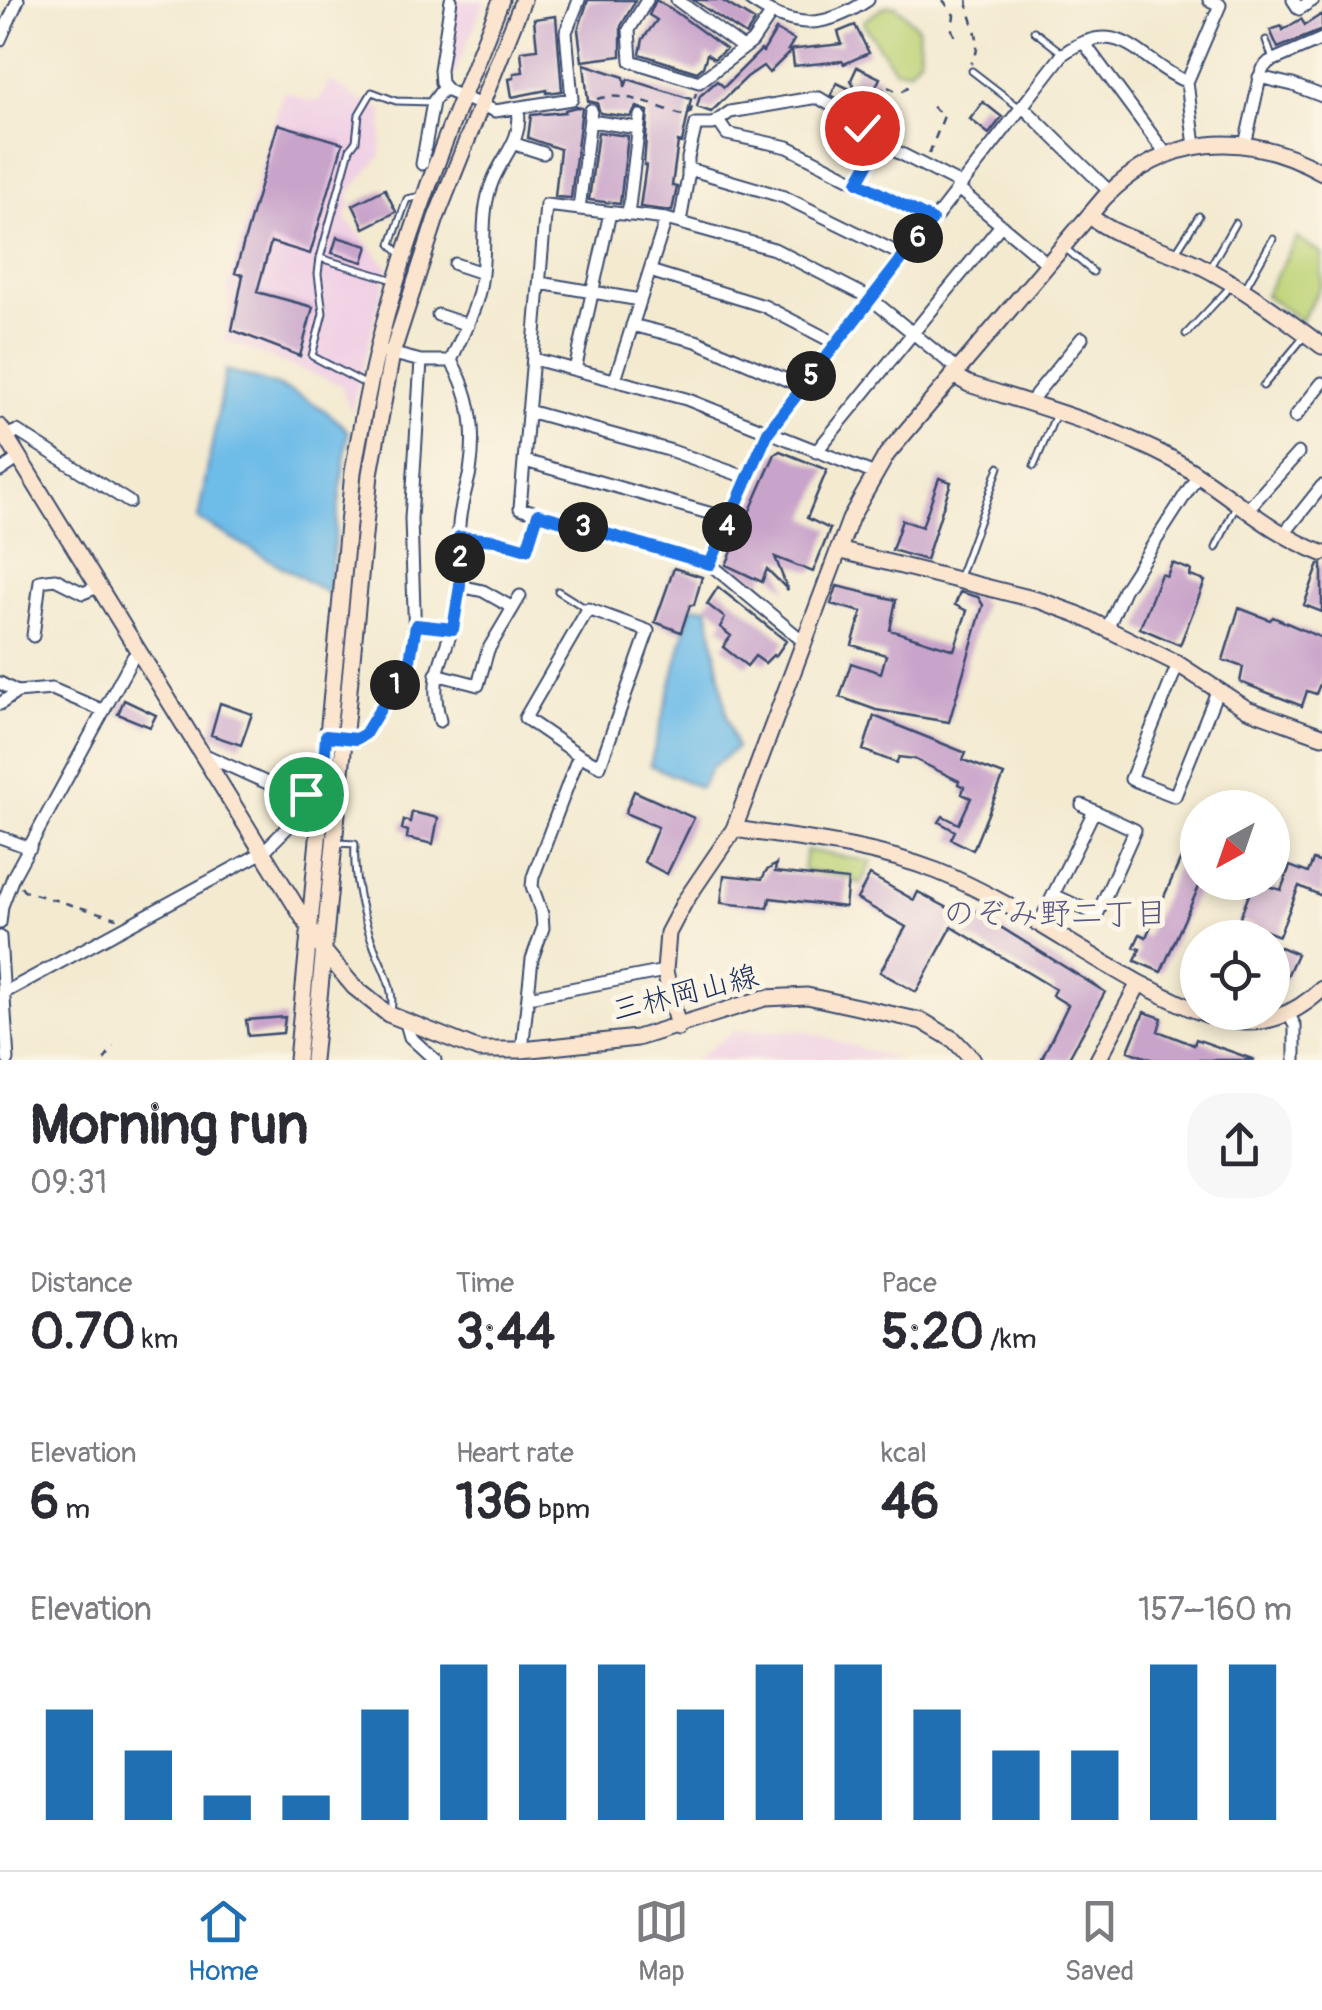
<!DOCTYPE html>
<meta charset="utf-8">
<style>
body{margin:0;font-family:Pangolin,"Klee One",sans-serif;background:#f7f7f7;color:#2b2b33;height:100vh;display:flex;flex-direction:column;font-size:38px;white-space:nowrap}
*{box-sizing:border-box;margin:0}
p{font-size:32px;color:#7c7c81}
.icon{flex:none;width:55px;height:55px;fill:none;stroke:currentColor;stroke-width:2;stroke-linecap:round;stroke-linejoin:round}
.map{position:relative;height:1060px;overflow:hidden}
.drawer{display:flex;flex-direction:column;background:#fff;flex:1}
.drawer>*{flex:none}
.needle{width:65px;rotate:220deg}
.buttons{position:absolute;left:1180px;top:790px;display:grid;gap:20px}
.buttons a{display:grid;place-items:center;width:110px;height:110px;border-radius:50%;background:#fff;box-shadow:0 5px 15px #0003;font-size:50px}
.pin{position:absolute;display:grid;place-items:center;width:85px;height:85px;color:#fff;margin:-42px;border:5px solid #fff;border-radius:50%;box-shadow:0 2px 10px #0007}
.km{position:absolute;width:50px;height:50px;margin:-25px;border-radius:50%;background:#222;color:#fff;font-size:28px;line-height:50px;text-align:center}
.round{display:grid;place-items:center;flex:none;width:105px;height:105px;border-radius:40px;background:#f7f7f7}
.overview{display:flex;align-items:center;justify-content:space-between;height:170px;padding:0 30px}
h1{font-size:55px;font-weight:800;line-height:75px}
.metrics{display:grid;grid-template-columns:repeat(3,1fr);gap:15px;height:170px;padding:10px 30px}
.metrics div{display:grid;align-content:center}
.metrics b{font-size:50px;font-weight:800}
.metrics small{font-size:28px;font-weight:400}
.metrics p{font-size:28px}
.chart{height:280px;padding:20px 30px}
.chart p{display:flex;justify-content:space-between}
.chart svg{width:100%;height:180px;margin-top:10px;stroke:#1f6fb2;stroke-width:6}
.tabs{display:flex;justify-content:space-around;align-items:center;height:140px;border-top:2px solid #e1e1e2;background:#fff;font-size:28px;color:#7c7c81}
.tabs a{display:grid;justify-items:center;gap:5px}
.tabs .active{color:#1f6fb2}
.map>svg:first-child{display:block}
.built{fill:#f0d0e5}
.green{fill:#bdd377;stroke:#6c816a;stroke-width:2.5}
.water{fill:#6ebce8;stroke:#4476a3;stroke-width:2.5}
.building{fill:#c8a3ca}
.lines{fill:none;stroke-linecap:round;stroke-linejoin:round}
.lane-casing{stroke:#3b4b6f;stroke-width:9}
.street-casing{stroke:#3b4b6f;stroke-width:15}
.secondary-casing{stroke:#3b4b6f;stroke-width:19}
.path{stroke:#3b4b6f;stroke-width:2.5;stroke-dasharray:8 8;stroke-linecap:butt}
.lane{stroke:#fff;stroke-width:5}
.street{stroke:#fff;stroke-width:11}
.secondary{stroke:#fce5cf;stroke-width:15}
.route-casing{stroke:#fff;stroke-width:20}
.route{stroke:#1a73e8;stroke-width:12}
.labels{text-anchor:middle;stroke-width:10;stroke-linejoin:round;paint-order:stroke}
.street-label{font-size:30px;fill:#1b2f5e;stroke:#fcf5e5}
.neighbourhood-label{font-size:32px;fill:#585884;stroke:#fcf5e5}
</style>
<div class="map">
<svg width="1322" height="1060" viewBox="0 0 1322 1060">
<rect width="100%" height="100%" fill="#fcf5e5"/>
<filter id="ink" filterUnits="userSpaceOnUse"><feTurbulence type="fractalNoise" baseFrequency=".01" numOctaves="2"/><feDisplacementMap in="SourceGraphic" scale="20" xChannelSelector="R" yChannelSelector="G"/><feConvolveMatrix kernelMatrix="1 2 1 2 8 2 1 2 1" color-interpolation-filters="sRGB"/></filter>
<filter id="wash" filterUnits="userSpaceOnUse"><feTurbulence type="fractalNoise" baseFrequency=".0048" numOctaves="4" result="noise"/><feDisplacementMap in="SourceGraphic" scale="40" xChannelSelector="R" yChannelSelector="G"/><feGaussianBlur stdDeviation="2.25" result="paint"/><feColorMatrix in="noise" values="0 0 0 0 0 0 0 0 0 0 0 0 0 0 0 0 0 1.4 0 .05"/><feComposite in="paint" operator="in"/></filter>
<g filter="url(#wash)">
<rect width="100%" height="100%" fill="#f3ead0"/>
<path class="built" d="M454 0H485L453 79 448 78 446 67Z
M329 80 360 100 383 110 381 156 348 194 351 204 346 214 347 221 388 267 351 412 341 385 224 340 229 315 228 287 282 94 288 92 309 102 320 100Z
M734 1031H804L899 1060H693Z"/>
<path class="green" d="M886 6H896L918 27 920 57 909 70 894 69 864 24 865 20Z
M1297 238 1322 254V284L1301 321 1265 295Z
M806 850 872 862 860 884 849 877 803 871Z"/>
<path class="water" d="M226 370C273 384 314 394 348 431L328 593 198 519Z
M691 607H708L727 717 736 748 711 768 700 788 650 765Z"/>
<g id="blocks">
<path class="building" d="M588 0H636L621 26V56L582 61 578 30Z
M656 0 677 13 726 49 714 59 707 54 703 67 697 72 640 54 643 39 657 20 649 15Z
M693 0H721L755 21 746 35Z
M1322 14V30L1278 48 1270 30 1282 26 1283 30 1301 19 1305 25Z
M556 16 562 91 547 93V90L512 97 509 79 514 78V73L523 72 521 51 537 49 534 19Z
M855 25 869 53 844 64 842 61 794 66 792 50 769 73 763 66 747 77 711 112 697 107 700 96 717 81 724 87 761 50 763 52 776 30 794 40 788 50 842 44 838 32Z
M584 64 624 77 625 87 628 79 691 99 682 143 678 142 672 186 677 187 672 211 640 207 646 165H644L648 111 637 107 630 117 600 113 597 103 588 101Z
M857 67 880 78 873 93 860 87 851 106 831 95 837 83 856 92 851 80Z
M983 102 1002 117 989 134 970 119Z
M576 107 582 108 571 198 555 197 560 149 528 138 531 115 565 112V110Z
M278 124 343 143 310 254 271 242 257 292 313 307 300 356 232 330 243 275 235 273Z
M598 132 628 136 620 204 589 200Z
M385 189 396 212 364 228 353 205Z
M337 237 368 246 363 262 332 253Z
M780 451 827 470 807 518 830 529 813 572 775 557 788 590 767 569 762 582 726 565 775 454Z
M939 478 951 482 926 560 892 550 902 520 922 527Z
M1172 563 1191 570 1190 576 1205 581 1180 645 1140 628 1161 574 1167 576Z
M1319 564H1322V612L1304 605Z
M674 568 702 577 694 605H690L681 632 655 622Z
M837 586 896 600 890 630 954 650 967 611 955 605 960 592 978 597 983 605 949 722 876 710 840 697 851 663 881 673 886 655 852 645 862 612 831 604Z
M718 587 786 641 775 657 773 655 765 663 755 656 747 666 723 647 731 636 720 627 725 618 707 604Z
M1239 608 1270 620 1273 617 1322 638V679L1316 694 1307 691 1302 706 1240 682 1243 667 1223 660Z
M124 700 156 715 150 727 118 714Z
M220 703 252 714 241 745 211 735Z
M874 716 966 753 963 760 1004 775 973 850 951 839 955 831 939 822 943 816 959 824 971 798 962 794 964 787 958 784 959 781 914 759 899 757 896 763 863 750Z
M634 791 694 818 667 874 644 862 658 827 625 813Z
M412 812 438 818 433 844 407 838 408 831 402 829 404 820 410 822Z
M1191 836 1198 839V882H1201L1161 972 1135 961 1140 949 1134 947 1140 934 1146 937Z
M1313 860 1322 863V896L1299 886 1279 936 1239 920 1254 882 1281 890 1290 866 1308 873Z
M776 864 775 872 848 880 845 907 770 898 768 908 721 903 724 875 762 879 766 871Z
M870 875 914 900 918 892 965 917 970 908 1105 992 1068 1060H1041L1068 1005 1052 995 1055 989 952 927 916 992 880 972 906 927 857 899Z
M1280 947 1297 954 1284 983 1272 978V956Z
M1144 1012 1162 1018 1158 1031 1194 1045 1196 1039 1255 1060H1153L1128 1051Z
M285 1017 283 1033 248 1036 246 1020Z"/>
</g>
</g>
<g filter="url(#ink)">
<use href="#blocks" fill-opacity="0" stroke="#3b4b6f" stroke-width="2.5"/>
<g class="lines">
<defs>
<path id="lane" d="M1034 31 1061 52
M1266 40 1272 57
M972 71 1020 108
M863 126 881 92
M1065 248 1093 272
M1176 252 1199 216
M402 256 391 244 407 199 422 196
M320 258 394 280
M1210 267 1235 223
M1245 288 1273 239
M1186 334 1231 286
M365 384 312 356 323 313 318 274 320 258 350 149 356 141 359 114 372 92 396 101 432 102
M1263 386 1303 338
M1034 466 1056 414
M1216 548 1236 505
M959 577 999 467
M558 591 585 608
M338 843 355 844C353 876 362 914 373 944 380 965 396 987 391 1011"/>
<path id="street" d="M451 0 440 70 441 83 448 91 495 111 572 99 566 32 579 0
M647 0 629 30 631 61 699 82 752 42 771 14
M677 0 743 48
M750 0C793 30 825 29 868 0
M1293 0 1299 9 1313 0
M0 40 18 0
M1084 43 1166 154
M1259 77 1293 85 1322 96
M1022 106 1110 192
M590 121 638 128
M718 121 727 134 788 147 932 220
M515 144 543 153
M1245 145 1262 69 1269 62 1322 39
M1195 146 1187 82 1220 5 1209 0
M422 164 433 102 444 87
M689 169 784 197 904 256
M858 182 880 143
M957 188 1048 264
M579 209 591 110
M628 215 640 116
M680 222 688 177V158L696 124H713L730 112 812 98H819L844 113 880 143 960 184
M455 264 482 273
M650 271 764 306 835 343
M540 283 640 300
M438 315 468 325
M632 325 696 341 803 387
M386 352 421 361H451
M534 359 686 399 875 474
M575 370 610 213
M615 380 666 219
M1031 404 1036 394 1082 338
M528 411 672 451 748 478
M1295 417 1322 383
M5 436 17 431 129 502
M816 452 1001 225
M525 461 730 519
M0 471 19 458
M1247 510 1298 453
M1283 535 1322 486
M459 537 495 541 527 549 538 514
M710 564 769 432 1063 54C1122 12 1141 64 1187 82
M460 586 483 591 513 608
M415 625 453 629
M1108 627 1124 590 1198 475
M33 636 40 581 55 579 83 593 98 587
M803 641 710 564 520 508 546 205 666 219 774 249 870 298 957 369
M1178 664 1131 779 1175 796 1218 689
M436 674 478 685 488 650 520 596
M0 683 17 692 52 689 102 710
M0 704 17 692
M440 721C427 671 447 657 457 610 463 581 457 553 459 525 460 507 466 490 470 472 476 433 472 394 451 361 462 334 477 310 481 281 487 246 479 214 493 180 504 154 523 139 518 109
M338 737 360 739 365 734 404 671 415 640 411 519 421 361
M203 754 276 787 322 796
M0 837 30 848
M1054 895 1097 915 1135 830 1082 805
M0 923 2 906 13 877 133 657 140 653
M1039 924 1094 811
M0 937 8 1060
M0 995 263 852 299 816
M528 997 665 971
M1288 1013 1295 1026V1060
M406 1023 410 1037 435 1060
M522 1050 532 959 543 928 542 914 532 886 533 877 579 755 525 718 588 609 648 631 600 766 579 755"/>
<path id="secondary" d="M1090 216C1120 240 1162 247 1197 264 1241 286 1282 316 1322 346
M953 375 969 384C1037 406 1108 425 1172 459 1224 488 1266 532 1322 553
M0 427 323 950 354 987 388 1014 479 1050H522L637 1038 765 998 807 996 922 1021 954 1040 973 1060
M838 550 1041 601 1077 614 1178 664 1247 709 1322 736
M734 829C802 839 872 846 937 871 1009 900 1071 946 1139 983
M678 1028 665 971 668 933 685 901 734 829 851 517 887 454 1104 198C1167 134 1245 129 1322 172
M297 1060 353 472C364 407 377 342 397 279 426 184 464 92 501 0
M313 1060 370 474 392 354 436 218 523 0
M1098 1060 1139 983C1203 1015 1258 1049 1322 989"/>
</defs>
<use href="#lane" class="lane-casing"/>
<use href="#street" class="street-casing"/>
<use href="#secondary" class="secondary-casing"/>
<path class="path" d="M943 0 954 15 952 30 955 37
M967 0C970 23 986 42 971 64
M888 87 900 93 911 85
M597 99C624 90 659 108 685 116
M690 114 696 93
M929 154 944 116 930 105
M21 887 24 891 117 918
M104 1060 114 1047"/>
<use href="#lane" class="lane"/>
<use href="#street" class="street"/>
<use href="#secondary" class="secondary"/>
</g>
</g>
<g class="lines" filter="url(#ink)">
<defs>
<path id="route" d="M306 794 322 796 326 736 356 739 365 734 410 660 416 625 453 629 460 586 459 537 495 540 527 549 538 514 710 564 768 432 932 220 858 182 880 143 862 128"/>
</defs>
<use href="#route" class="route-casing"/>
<use href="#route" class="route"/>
</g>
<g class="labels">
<g class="street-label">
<text transform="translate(685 993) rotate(-14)" y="10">三林岡山線</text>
</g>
<g class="neighbourhood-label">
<text x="1055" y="924">のぞみ野二丁目</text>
</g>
</g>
</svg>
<div class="buttons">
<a><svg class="needle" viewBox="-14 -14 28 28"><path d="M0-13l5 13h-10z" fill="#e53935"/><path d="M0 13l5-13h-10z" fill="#7c7c81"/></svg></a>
<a><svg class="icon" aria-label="locate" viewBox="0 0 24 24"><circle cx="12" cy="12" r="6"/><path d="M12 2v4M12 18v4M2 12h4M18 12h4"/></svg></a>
</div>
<div class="pin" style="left:306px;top:794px;background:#1e9e55"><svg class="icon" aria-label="arrive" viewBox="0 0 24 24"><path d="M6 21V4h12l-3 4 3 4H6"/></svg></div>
<div class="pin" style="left:862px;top:128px;background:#d93025"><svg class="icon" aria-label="check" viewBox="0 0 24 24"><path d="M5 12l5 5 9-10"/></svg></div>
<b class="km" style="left:395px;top:685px">1</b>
<b class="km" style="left:460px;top:558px">2</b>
<b class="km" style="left:583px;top:527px">3</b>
<b class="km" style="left:727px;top:527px">4</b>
<b class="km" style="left:811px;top:376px">5</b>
<b class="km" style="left:918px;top:238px">6</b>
</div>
<section class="drawer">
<div class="overview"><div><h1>Morning run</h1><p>09:31</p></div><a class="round"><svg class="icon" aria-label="share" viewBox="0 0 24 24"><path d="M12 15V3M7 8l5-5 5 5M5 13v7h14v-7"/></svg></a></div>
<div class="metrics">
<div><p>Distance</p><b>0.70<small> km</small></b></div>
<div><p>Time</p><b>3:44</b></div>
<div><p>Pace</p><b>5:20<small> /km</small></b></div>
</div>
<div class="metrics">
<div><p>Elevation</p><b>6<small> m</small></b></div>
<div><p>Heart rate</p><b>136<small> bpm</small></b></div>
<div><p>kcal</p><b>46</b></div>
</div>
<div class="chart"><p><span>Elevation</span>157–160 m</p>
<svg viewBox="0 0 160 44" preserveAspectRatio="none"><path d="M5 44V17M15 44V27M25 44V38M35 44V38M45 44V17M55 44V6M65 44V6M75 44V6M85 44V17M95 44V6M105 44V6M115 44V17M125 44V27M135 44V27M145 44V6M155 44V6"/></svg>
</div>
</section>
<nav class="tabs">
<a class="active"><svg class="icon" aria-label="home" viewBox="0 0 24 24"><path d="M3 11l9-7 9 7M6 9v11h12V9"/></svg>Home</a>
<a><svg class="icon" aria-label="map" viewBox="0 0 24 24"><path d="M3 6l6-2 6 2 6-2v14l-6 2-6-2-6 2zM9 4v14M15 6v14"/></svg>Map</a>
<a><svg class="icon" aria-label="saved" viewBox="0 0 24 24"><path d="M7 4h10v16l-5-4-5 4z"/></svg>Saved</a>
</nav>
